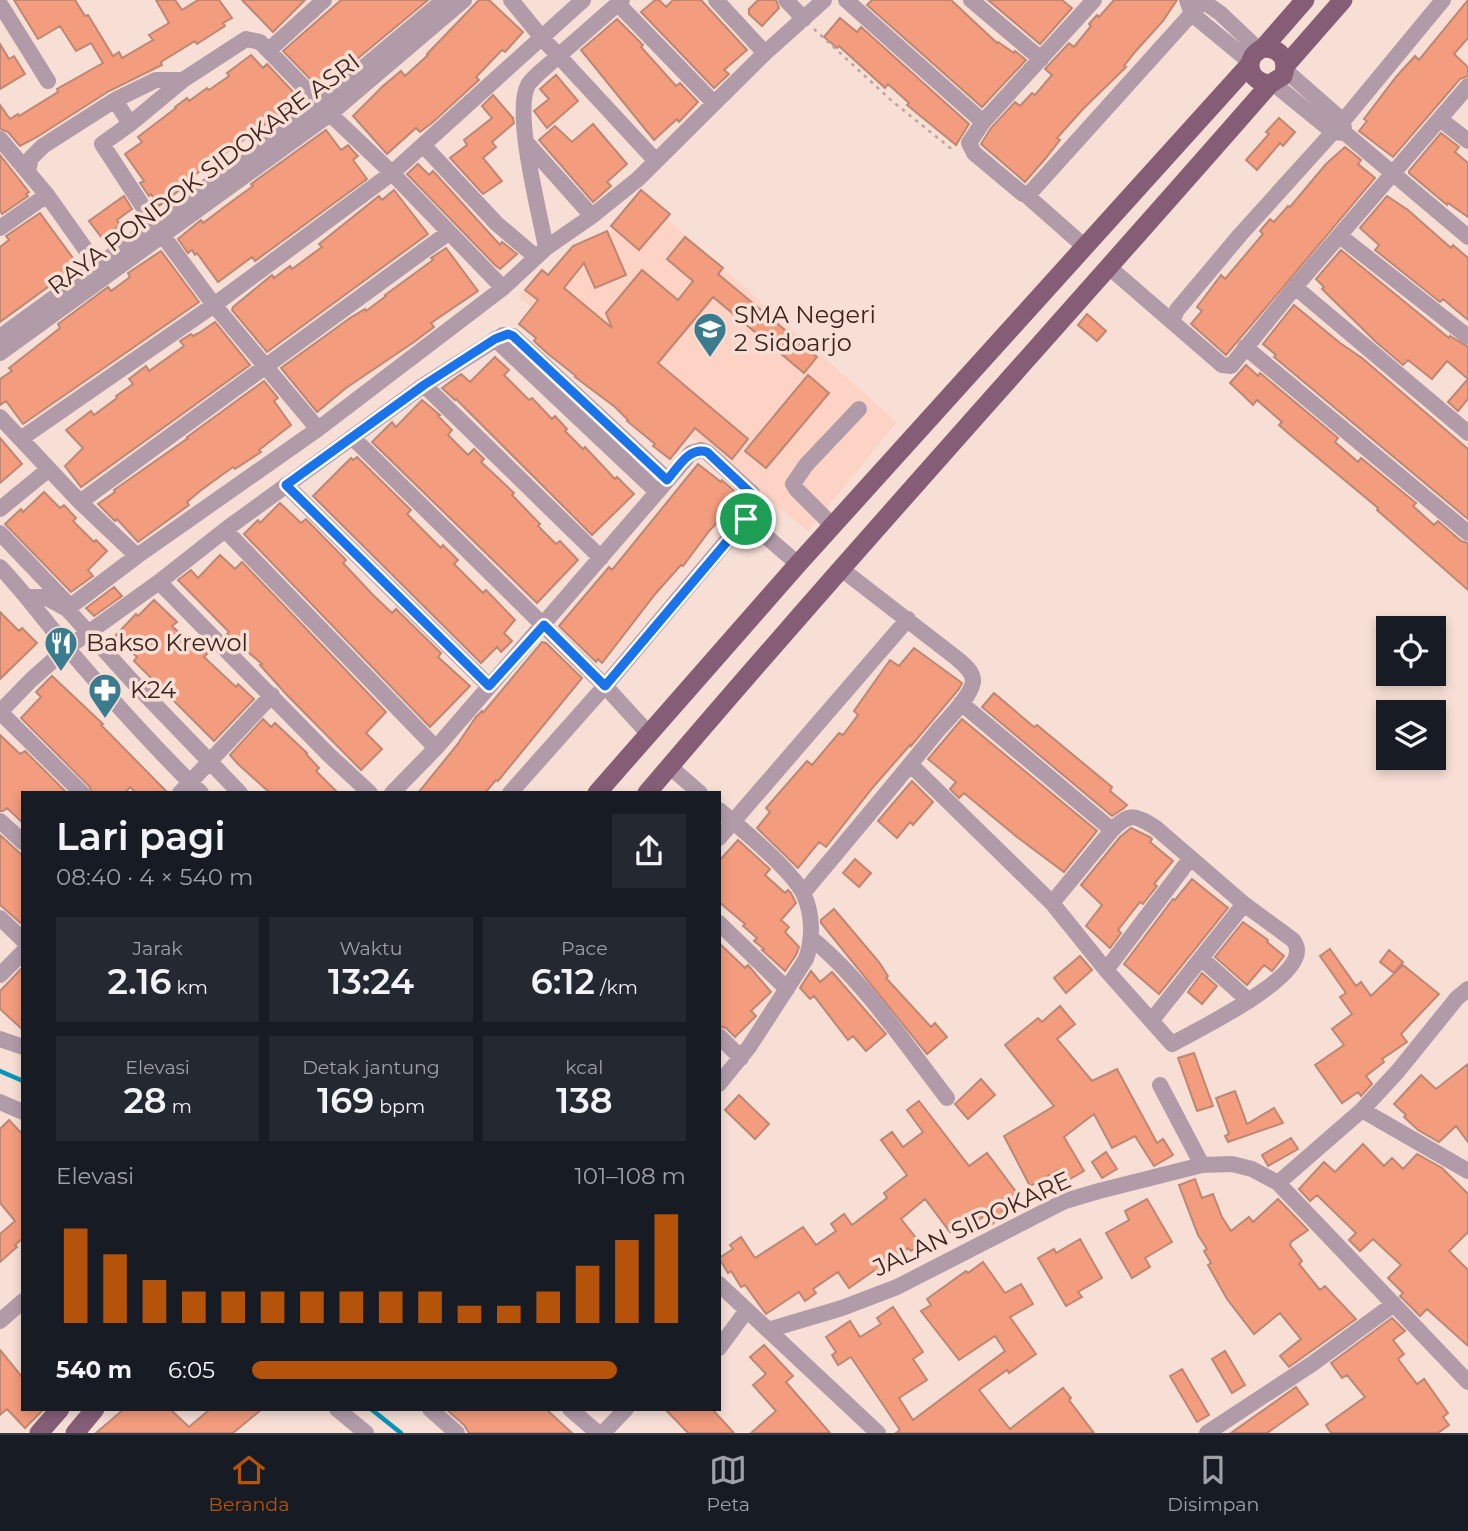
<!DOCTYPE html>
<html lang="id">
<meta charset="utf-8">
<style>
body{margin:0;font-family:Montserrat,sans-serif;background:#242831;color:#f1f3f6;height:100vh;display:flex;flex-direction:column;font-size:26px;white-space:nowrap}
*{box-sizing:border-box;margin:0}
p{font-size:23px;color:#9ea1a6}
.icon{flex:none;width:38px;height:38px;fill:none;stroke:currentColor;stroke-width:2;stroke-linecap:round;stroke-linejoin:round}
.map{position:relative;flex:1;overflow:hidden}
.details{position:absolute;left:21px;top:791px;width:700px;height:620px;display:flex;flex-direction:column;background:#171b24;border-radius:0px;box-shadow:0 4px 10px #0003}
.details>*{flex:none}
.controls{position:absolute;left:1376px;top:616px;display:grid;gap:14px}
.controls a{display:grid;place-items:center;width:70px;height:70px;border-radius:0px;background:#171b24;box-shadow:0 4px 10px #0003;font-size:35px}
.pin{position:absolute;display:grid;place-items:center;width:60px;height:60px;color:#fff;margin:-30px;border:4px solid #fff;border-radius:50%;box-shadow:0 2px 7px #0007}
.round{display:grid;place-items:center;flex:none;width:74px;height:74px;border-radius:0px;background:#242831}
.summary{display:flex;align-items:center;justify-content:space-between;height:119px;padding:0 35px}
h1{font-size:38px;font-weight:600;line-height:52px}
.figures{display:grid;grid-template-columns:repeat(3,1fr);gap:10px;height:119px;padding:7px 35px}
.figures div{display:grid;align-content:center;border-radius:0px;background:#242831;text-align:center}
.figures b{font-size:35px;font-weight:600}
.figures small{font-size:19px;font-weight:400}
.figures p{font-size:19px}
.chart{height:196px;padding:14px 35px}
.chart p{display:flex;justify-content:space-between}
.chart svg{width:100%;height:126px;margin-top:7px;stroke:#b45309;stroke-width:6}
ul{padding:0 35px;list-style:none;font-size:23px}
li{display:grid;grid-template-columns:112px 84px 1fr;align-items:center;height:52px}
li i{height:18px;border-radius:9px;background:#b45309}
.dock{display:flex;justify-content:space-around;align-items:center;height:98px;border-top:2px solid #363941;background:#171b24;font-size:19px;color:#9ea1a6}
.dock a{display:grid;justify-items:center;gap:4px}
.dock .active{color:#b45309}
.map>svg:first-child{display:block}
.built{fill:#fcd3c4}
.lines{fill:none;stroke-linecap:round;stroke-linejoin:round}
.stream{stroke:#0396b6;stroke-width:4.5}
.building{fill:#f39c7e;stroke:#be8774;stroke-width:2}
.path{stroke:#bda59d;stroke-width:2.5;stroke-dasharray:3.5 5;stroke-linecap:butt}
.minor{stroke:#b29ba9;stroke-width:16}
.major{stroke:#855d77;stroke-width:19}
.route-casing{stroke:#fff;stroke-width:14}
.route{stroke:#1a73e8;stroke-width:9}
.labels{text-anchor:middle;stroke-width:7;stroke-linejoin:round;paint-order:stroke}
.street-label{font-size:24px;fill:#3c251d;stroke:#f7dfd6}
.poi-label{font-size:24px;fill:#3c251d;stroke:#f7dfd6;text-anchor:start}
</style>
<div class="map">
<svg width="1468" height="1433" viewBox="0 0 1468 1433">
<rect width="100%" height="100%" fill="#f7dfd6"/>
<path class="built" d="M650 204 897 422 808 531 517 296Z"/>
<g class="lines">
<path class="stream" d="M0 1071 23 1081
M371 1409 401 1433"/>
</g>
<path class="building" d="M14 0H75L85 16 88 15 113 56 119 52 122 58 153 40 149 35 169 23 156 0H175L182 10 198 0H219L232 18 223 23 225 26 197 44 195 41 161 62 162 65 109 91 37 137 20 146 8 132 0 129V105L10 119 18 114 19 116 58 92 57 89 103 63 91 43 76 51 60 26 38 39Z
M242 0H305L273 32Z
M341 0H428L326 85 322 81 316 85 283 51Z
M479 0H489L523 32 505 52 502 50 476 77 479 80 433 122 420 132 416 128 387 154 353 116 383 86 401 71 405 76 428 55 427 54Z
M655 0H659L666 7 673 0H701L747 50 724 70 729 74 714 88 641 12Z
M758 0H776L779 8 762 26 749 14V9Z
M872 0H951L997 43 998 42 1014 53 1015 51 1026 60 982 107 867 5Z
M988 0H1062L1072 8 1040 44Z
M1114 0H1177L1163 21 1135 52 1124 66 1126 67 1083 109 1057 138 1060 140 1045 159 1025 182 981 144 991 128 1015 102 1020 106 1032 93 1035 95 1052 75 1045 69 1069 43 1074 47 1091 26 1089 24 1097 15 1099 17Z
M1468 0V38L1454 54 1468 67V76L1460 79 1393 157 1359 131 1367 121 1364 119 1396 77 1415 56 1419 60Z
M840 18 857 32 861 27 969 124 956 145 907 105 909 103 888 84 885 88 839 46 837 48 824 37Z
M617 19 643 45 641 47 676 86 680 83 698 102 679 122 677 119 654 140 581 50Z
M0 44 9 59 14 56 25 74 0 89Z
M251 55 263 68 267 64 300 99 192 177 194 179 159 206 151 194 149 196 140 183 144 181 125 154 142 142 138 137 176 108 175 107 187 98 189 101 207 88 209 90 229 76 227 73Z
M556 75 578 101 547 128 534 111 549 99 540 89Z
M493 95 513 118 514 123 492 142 496 147 483 158 502 181 483 194 450 158 467 145 464 140 492 118 482 106Z
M1279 118 1295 132 1283 146 1280 143 1257 170 1246 160 1269 134 1266 132Z
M593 124 627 164 607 182 611 186 593 202 539 140 555 126 572 142Z
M326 130 341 150 348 145 353 151 358 156 353 160 367 179 255 261 252 257 218 282 197 253 195 255 192 250 188 253 178 239 201 220 203 223 235 199 253 186 251 184Z
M1441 133 1459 147 1455 152 1468 163V217L1448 203 1447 205 1409 173V171Z
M1345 147 1361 160 1358 164 1375 178 1226 355 1191 324 1202 311 1197 307 1221 275 1225 279 1263 234 1260 231 1270 219 1274 222 1288 206 1290 207 1326 164Z
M0 155 29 192 26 194 28 196 2 214 0 210Z
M418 164 429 175 433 171 500 245 502 242 517 254 500 269 495 265 407 174Z
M394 190 428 234 267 352 232 310 233 307 272 275 274 278 290 266 292 269 322 247 319 244 379 196 382 200Z
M641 190 670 214 639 250 611 226Z
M124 196 132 209 117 220 120 225 102 238 89 221Z
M1387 196 1408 210 1451 248 1453 245 1468 258V320L1443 299 1440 302 1375 250 1379 245 1360 228Z
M40 213 78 265 0 322V247L9 240 6 236Z
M607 231 626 275 595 288 584 263 564 288 612 328 606 313 642 270 678 300 693 281 667 259 685 237 723 268 718 274 817 357 804 373 713 297 658 363 748 439 732 459 695 428 670 459 653 446 655 444 627 421 628 420 615 407 575 377 576 376 547 353 534 341 536 338 519 324 538 300 525 290 542 270 548 275 573 246Z
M446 248 478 291 431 323 434 327 414 342 346 388 317 412 281 368 350 318 365 309 366 311 386 296 385 295 433 260 431 258Z
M1341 250 1449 338 1450 336 1468 347V399L1458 411 1448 402 1468 379 1447 361 1432 379 1408 360 1403 365 1376 342 1322 289 1324 287 1316 279Z
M161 251 199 302 23 424 6 401 0 405V379L12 371 9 368 60 328 58 324 108 287 111 291 130 277 128 273Z
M1294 305 1340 343 1362 358 1468 449V519L1274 357 1276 355 1263 344Z
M1087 314 1106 331 1097 341 1078 325Z
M215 322 250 365 81 487 65 466 83 448 66 430 91 411 94 415 117 398 116 396 133 384 129 379 146 366 149 371 184 346 180 341 191 334 193 336 199 333Z
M495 357 509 370 504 375 529 400 532 398 552 419 555 416 567 429 565 431 583 449 585 447 615 479 617 477 634 494 592 535 456 399 455 400 442 388 461 374 470 382Z
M1246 365 1258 376 1260 373 1338 438 1335 442 1358 462 1361 458 1416 503 1413 506 1434 525 1438 521 1461 541 1468 543V590L1377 510 1378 508 1288 433 1279 425 1282 422 1257 400 1253 405 1244 396 1230 383Z
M808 375 829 393 766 468 745 451Z
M264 381 278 398 274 401 291 425 259 450 261 452 235 469 233 467 200 491 187 502 189 505 138 542 117 519 115 521 98 504 115 492 114 490 188 438 187 437Z
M422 400 440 415 438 416 452 430 448 435 468 455 474 449 484 459 481 462 514 493 512 495 540 524 538 526 556 544 560 541 578 560 537 603 372 442 392 422 396 427Z
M0 438 22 464 0 483Z
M357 457 411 510 407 514 441 548 443 545 458 560 454 564 483 593 486 590 515 620 504 633 512 641 501 652 497 647 481 663 313 496 351 458 353 460Z
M698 464 721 482 722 480 741 497 710 530 683 566 681 565 656 593 602 663 598 659 596 662 559 626 609 567 612 570Z
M44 492 60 508 64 505 76 518 73 521 94 542 96 540 107 551 88 570 93 576 71 592 5 524 21 509 23 512Z
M280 503 301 523 306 519 346 560 343 563 373 595 392 613 396 609 441 653 438 657 470 686 430 727 244 534 258 520 260 523Z
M220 555 235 569 242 562 386 712 366 733 382 749 361 770 287 695 260 665 262 664 227 634 229 632 178 580 191 570 198 578Z
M114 587 122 596 94 616 86 608Z
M154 600 177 622 172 626 190 643 193 640 207 654 204 657 236 687 238 684 254 699 214 741 134 661 137 657 115 636 136 614 138 616Z
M0 612 19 631 22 628 37 643 0 679Z
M542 642 546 643 582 678 498 781 496 780 485 793H418L457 745 476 717 482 711 483 713Z
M914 648 962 683 959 689 911 746 910 745 874 786 826 847 819 842 798 868 757 828 770 812 766 808 807 761 812 765 839 733 843 735 858 715 854 711 890 660 899 666Z
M52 676 103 724 101 725 168 793H136L130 787 125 793H92L89 786 21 718 41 697 36 692Z
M994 693 1034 727 1037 725 1112 787 1110 791 1127 805 1124 808 1112 816 982 707Z
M263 719 271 727 275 723 307 753 306 754 319 768 316 771 338 793H270L238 764 230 755Z
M962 719 1097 831 1064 872 1017 837 964 793 959 798 950 789 956 782 928 759Z
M0 735 20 754 25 751 67 793H23V823L7 808 3 811H0Z
M912 781 933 802 913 825 910 822 897 838 878 821Z
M1131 828 1150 837 1152 839 1150 842 1173 861 1154 884 1157 886 1143 904 1140 902 1118 930 1121 933 1110 948 1086 926 1102 905 1081 885 1120 837Z
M0 835 23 856V925L0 905Z
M738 840 770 869 765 875 785 893 788 890 791 893 796 903 781 920 789 927 785 932 799 947 796 955 785 971 762 950 764 949 754 941 757 938 743 926 745 924 719 902V861Z
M855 859 871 873 859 887 843 873Z
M1192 879 1228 908 1159 994 1124 964 1173 899 1175 900Z
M834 909 879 962 888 976 886 978 931 1027 935 1023 947 1037 927 1054 821 923V920Z
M1243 922 1268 940 1267 942 1284 956 1272 971 1264 965 1247 985 1215 957Z
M719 943 745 968 748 965 771 992 751 1011 756 1016 735 1037 726 1028 719 1026Z
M1330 949 1356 986 1361 982 1371 996 1403 965 1439 994 1401 1034 1407 1042 1382 1059 1384 1062 1366 1076 1372 1084 1361 1096 1358 1092 1342 1103 1315 1065 1344 1045 1332 1029 1352 1014 1340 997 1346 993 1320 956Z
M1389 950 1403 962 1394 973 1380 962Z
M1080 956 1092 970 1066 993 1054 978Z
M23 967V1030L0 1009V991Z
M811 971 820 982 832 972 886 1034 866 1051 853 1036 848 1040 814 996 810 999 800 988Z
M1202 973 1217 986 1202 1004 1188 992Z
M1060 1006 1075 1024 1057 1039 1092 1081 1117 1069 1157 1143 1163 1139 1173 1155 1154 1166 1135 1136 1112 1148 1094 1114 1064 1137 1084 1171 1065 1182 1058 1170 1030 1186 1004 1136 1054 1106 1005 1045 1038 1018 1042 1022Z
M1194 1053 1213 1106 1197 1111 1178 1058Z
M1468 1064V1142L1456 1126 1439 1142 1418 1130 1404 1117 1406 1115 1394 1104 1421 1075 1436 1089Z
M981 1079 995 1095 968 1119 955 1104Z
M1235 1091 1247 1124 1274 1108 1283 1123 1228 1142 1225 1136 1229 1134 1216 1098Z
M739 1095 769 1124 755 1139 725 1110Z
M919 1101 969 1166 987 1153 1020 1197 1002 1211 1005 1215 992 1224 985 1215 973 1225 968 1218 950 1232 925 1199 901 1219 921 1244 911 1251 908 1248 889 1264 891 1268 879 1277 875 1270 849 1288 838 1272 813 1289 816 1293 805 1301 799 1292 766 1314 745 1285 741 1287 731 1271 728 1273 719 1258 733 1249 730 1245 741 1237 755 1258 803 1227 816 1245 836 1231 831 1224 844 1214 852 1225 887 1198 884 1193 907 1175 881 1140 892 1132 903 1147 923 1132 907 1110Z
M9 1120 23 1135V1238L15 1245 17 1247 0 1262V1234L15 1221 0 1203V1129Z
M1291 1138 1298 1149 1268 1166 1262 1155Z
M1363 1144 1384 1166 1392 1158 1403 1169 1417 1154 1442 1168 1468 1194V1232L1449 1251 1468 1270V1346L1427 1309 1420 1316 1400 1296 1403 1293 1388 1278 1401 1265 1373 1239 1360 1251 1349 1240 1356 1233 1317 1195 1310 1201 1299 1189 1324 1162 1335 1172Z
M1106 1152 1117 1169 1102 1178 1092 1162Z
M1195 1179 1202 1198 1213 1194 1222 1217 1231 1231 1249 1217 1253 1222 1278 1199 1308 1230 1291 1242 1290 1245 1302 1261 1299 1264 1320 1290 1325 1286 1356 1319 1289 1367 1280 1356 1301 1339 1280 1313 1254 1334 1227 1299 1208 1265 1211 1263 1204 1251 1207 1249 1198 1235 1179 1185Z
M1147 1199 1172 1242 1145 1258 1150 1267 1132 1278 1106 1233 1129 1220 1125 1211Z
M1080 1239 1102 1278 1078 1292 1082 1297 1066 1306 1038 1258 1054 1249 1056 1253Z
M983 1262 1005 1293 1021 1284 1033 1304 1010 1317 1036 1354 1009 1373 1007 1370 979 1390 1010 1429 1063 1388 1071 1398 1069 1400 1094 1433H896L900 1430 851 1357 838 1365 832 1355 836 1352 826 1337 850 1321 860 1337 881 1324 877 1318 893 1307 923 1352 913 1359 927 1380 899 1398 913 1420 1005 1351 995 1336 959 1360 921 1311 931 1305 927 1299 966 1271 968 1273Z
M1392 1318 1405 1331 1393 1340 1404 1354 1398 1359 1417 1384 1424 1379 1448 1413 1443 1417 1449 1425 1438 1433H1331L1326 1425 1365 1397 1347 1375 1342 1378 1331 1363Z
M764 1345 793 1376 786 1382 830 1433H751L776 1411 753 1385 766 1374 750 1357Z
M0 1350 23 1378V1409H44L25 1428 7 1409 0 1415Z
M1225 1351 1245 1385 1232 1393 1212 1359Z
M1182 1369 1209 1415 1197 1422 1170 1376Z
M1296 1387 1308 1404 1267 1433H1231Z
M124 1409H170L189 1427 210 1409H262L233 1433H96Z
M446 1409H546L572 1433H469L464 1425Z
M665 1409H712L734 1433H688Z"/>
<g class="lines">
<path class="path" d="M814 29 892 101 954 151"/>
<path class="minor" d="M511 0 542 38 655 160
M716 0 765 53
M786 0 804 19
M846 0 983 122
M971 0 1041 59
M1094 0 983 122 969 143 974 153 1023 194 1030 193 1204 0
M1187 0 1192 14 1249 61
M1201 0 1220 13 1259 50
M0 4 48 81
M618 4 714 103
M269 50 324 0
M1285 70 1343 121 1344 130
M1273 83 1333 132 1345 133 1468 237
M115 100 156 80H183
M1440 119 1468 141
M0 139 47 195 101 271
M526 142 592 216
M423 145 497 224 536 257
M28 171 31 158 43 146 115 100 130 124
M1025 194 1085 247
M0 228 47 195
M1340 236 1468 337
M546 248C540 214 513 113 528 85 530 81 536 76 539 73L622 0
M1110 268 1222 365 1231 366 1295 287 1468 86
M1295 287 1468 433
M1172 322 1177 310 1240 235 1343 121 1443 0
M0 337 320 104 444 0
M495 339 656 491
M1245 347 1468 533
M0 353 330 114 464 0
M424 385 601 558
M0 417 80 502 137 556 318 429 503 288 546 248 592 216 638 179 765 53 824 0
M318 429 214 305 155 225 102 144 130 124 183 80 246 39 260 42 330 114 392 173 503 288
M352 437 605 686 648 733
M22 438 214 305 392 173 583 0
M286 485 489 686
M80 502 448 233
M0 509 49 469
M746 519 798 564
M833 526 796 489 793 484 806 465 859 409
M225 530 436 748
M0 533 66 602
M0 567C25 593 46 622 69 650 111 699 155 748 201 793
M159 582 328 754 370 793
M28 597H45L67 609 133 682 240 793
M67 609 137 556
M961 703 1112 830
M0 712 31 680 67 648 159 582 225 530 424 385 503 335 513 336 667 479
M0 712 82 793
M911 765 1052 903 1106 970 1172 1044C1197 1030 1299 981 1297 950 1297 947 1295 943 1293 940L1244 904 1156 828C1135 815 1130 812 1112 830L1052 903
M669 766 700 793
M180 793 272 695
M392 793 436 748 691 453 701 450 707 452 752 493 755 501 751 512 605 686 510 793
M719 810C741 828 793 871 804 895 813 915 813 939 806 959L749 1047 719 1084
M0 821 23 842
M719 838 908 619
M803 893C848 839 894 785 938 730 948 719 971 696 973 682 974 671 962 663 955 657L840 568
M0 918 23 940
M719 923 787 989
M811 938C862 979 906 1045 947 1098
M1201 958 1249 1001
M1106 970 1190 859
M0 975 23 952
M1152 1020 1244 904
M719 1036 741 1058
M0 1039 23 1047
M1160 1085 1202 1165
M0 1102 23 1112
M1362 1110 1468 1171
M1278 1183 1362 1110 1398 1071 1457 998 1468 989
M719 1284 878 1433
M0 1321 23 1301
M768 1330 842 1308 897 1287 1065 1201 1099 1191 1202 1165 1232 1164 1252 1169 1278 1183 1468 1382
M719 1348 747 1310
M337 1409 366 1433
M430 1409 457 1433
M570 1409 598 1433
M603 1433 626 1409
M1207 1433 1312 1364 1394 1304"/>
<path class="major" d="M1263 48 1305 0
M1286 65 1343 0
M597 793 798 564 1249 65
M647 793C851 553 1063 321 1270 84L1283 76C1289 59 1280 48 1263 48 1242 58 1248 82 1270 84
M39 1433 60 1409
M75 1433 95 1409"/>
</g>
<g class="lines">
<defs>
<path id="route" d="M508 334 513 336 667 480C678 468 689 446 707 452L755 497 754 505 746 519 605 686 544 625 489 686 286 485 424 385 495 339Z"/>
</defs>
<use href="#route" class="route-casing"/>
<use href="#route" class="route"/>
</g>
<defs>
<symbol id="school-pin" viewBox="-11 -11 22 30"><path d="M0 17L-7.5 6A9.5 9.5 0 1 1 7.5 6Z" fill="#3a7b8e" stroke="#f7dfd6"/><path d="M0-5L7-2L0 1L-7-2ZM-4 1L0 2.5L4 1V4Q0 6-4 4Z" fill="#fff"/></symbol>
<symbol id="restaurant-pin" viewBox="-11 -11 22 30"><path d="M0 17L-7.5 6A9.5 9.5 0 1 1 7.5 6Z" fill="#3a7b8e" stroke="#f7dfd6"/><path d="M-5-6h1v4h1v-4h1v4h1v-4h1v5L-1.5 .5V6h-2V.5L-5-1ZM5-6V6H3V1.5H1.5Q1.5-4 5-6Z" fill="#fff"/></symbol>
<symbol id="pharmacy-pin" viewBox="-11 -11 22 30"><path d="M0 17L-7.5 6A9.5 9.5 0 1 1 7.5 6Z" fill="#3a7b8e" stroke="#f7dfd6"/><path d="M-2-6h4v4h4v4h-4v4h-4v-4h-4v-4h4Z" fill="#fff"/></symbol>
</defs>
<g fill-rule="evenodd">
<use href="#school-pin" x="691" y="310" width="38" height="52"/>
<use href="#restaurant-pin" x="42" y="624" width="38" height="52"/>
<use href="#pharmacy-pin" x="86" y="671" width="38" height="52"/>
</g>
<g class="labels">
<g class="street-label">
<text transform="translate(204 174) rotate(-37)" y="8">RAYA PONDOK SIDOKARE ASRI</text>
<text transform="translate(972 1224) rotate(-25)" y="8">JALAN SIDOKARE</text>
</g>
<g class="poi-label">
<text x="734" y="323">SMA Negeri<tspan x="734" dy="28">2 Sidoarjo</tspan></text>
<text x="86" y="651">Bakso Krewol</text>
<text x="130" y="698">K24</text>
</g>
</g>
</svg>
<div class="controls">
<a><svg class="icon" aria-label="locate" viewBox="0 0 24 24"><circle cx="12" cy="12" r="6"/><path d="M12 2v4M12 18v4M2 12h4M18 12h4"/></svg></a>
<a><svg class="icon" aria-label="layers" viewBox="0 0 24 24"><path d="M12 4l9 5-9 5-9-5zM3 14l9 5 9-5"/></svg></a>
</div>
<div class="pin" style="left:746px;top:519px;background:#1e9e55"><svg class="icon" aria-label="arrive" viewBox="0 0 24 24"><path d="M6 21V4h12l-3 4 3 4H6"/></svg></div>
<section class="details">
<div class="summary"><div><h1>Lari pagi</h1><p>08:40 · 4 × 540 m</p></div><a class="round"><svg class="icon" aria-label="share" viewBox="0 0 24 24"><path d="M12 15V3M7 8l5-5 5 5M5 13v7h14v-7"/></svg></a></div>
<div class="figures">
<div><p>Jarak</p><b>2.16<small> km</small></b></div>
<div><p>Waktu</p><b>13:24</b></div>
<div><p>Pace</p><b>6:12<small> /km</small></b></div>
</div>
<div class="figures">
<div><p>Elevasi</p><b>28<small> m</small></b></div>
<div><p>Detak jantung</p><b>169<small> bpm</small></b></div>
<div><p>kcal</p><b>138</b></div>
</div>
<div class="chart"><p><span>Elevasi</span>101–108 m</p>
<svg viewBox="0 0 160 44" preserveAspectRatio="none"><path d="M5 44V11M15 44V20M25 44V29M35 44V33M45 44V33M55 44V33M65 44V33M75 44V33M85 44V33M95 44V33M105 44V38M115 44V38M125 44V33M135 44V24M145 44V15M155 44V6"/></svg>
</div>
<ul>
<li><b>540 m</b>6:05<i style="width:84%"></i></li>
</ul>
</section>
</div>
<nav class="dock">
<a class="active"><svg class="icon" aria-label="home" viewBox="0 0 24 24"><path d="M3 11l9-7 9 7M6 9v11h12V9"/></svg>Beranda</a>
<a><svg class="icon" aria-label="map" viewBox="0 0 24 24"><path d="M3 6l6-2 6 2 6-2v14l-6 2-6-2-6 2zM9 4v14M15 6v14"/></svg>Peta</a>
<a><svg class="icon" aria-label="saved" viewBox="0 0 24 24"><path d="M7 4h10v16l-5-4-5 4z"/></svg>Disimpan</a>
</nav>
